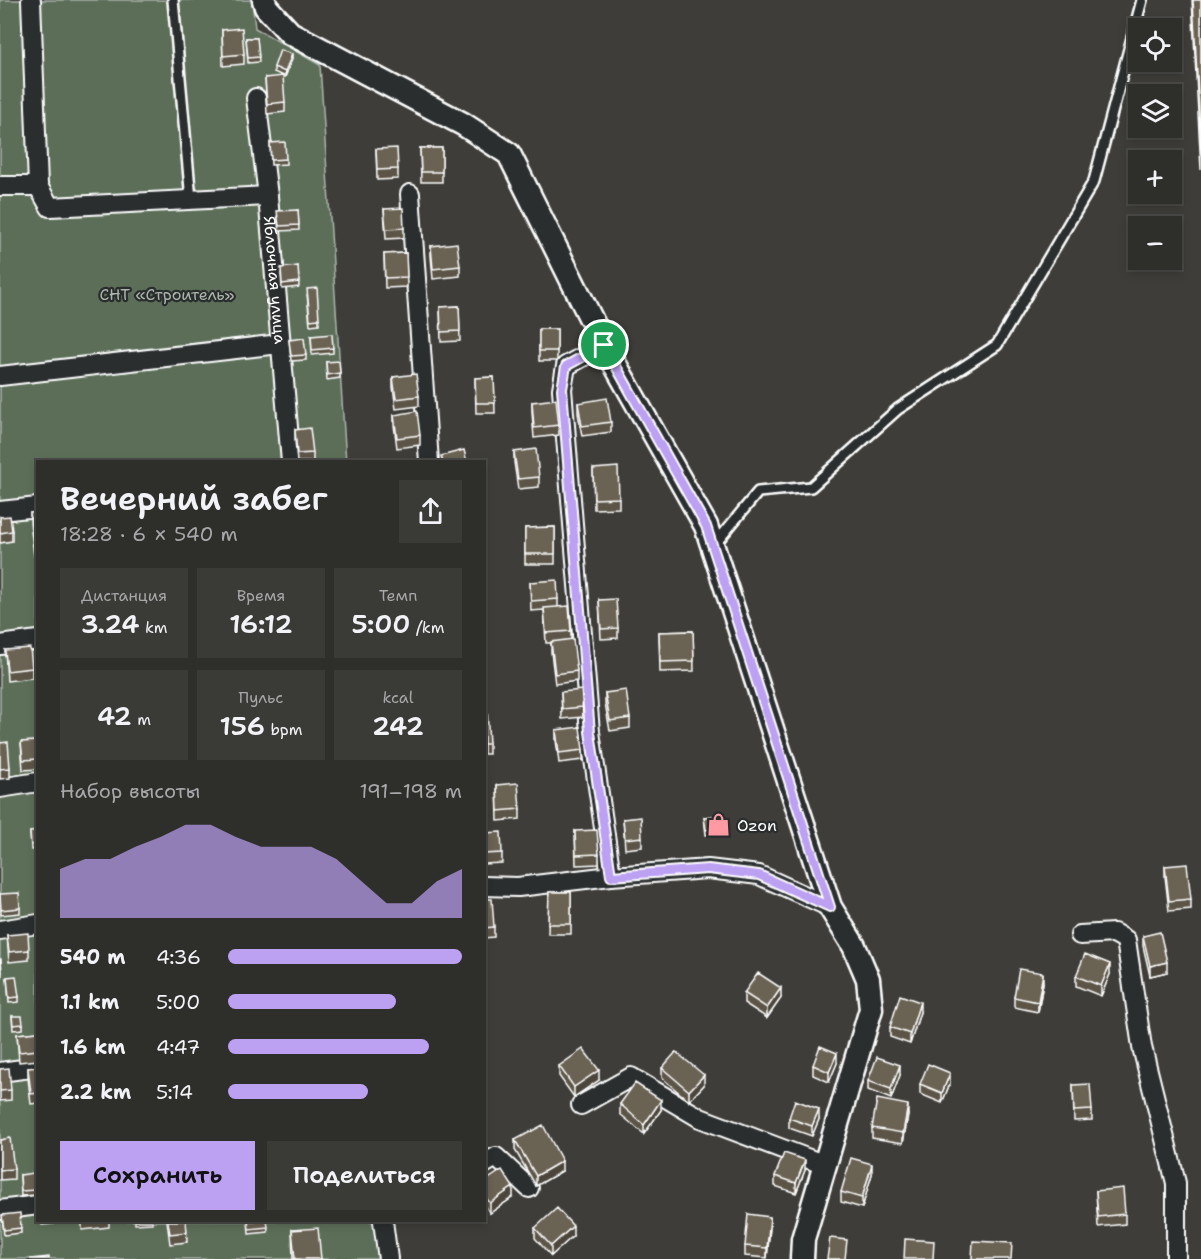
<!DOCTYPE html>
<html lang="ru">
<meta charset="utf-8">
<style>
body{margin:0;font-family:"Shantell Sans",sans-serif;background:#3a3a37;color:#f1f3f6;height:100vh;display:flex;flex-direction:column;font-size:22px;white-space:nowrap}
*{box-sizing:border-box;margin:0}
p{font-size:20px;color:#a7a8a9}
.icon{flex:none;width:33px;height:33px;fill:none;stroke:currentColor;stroke-width:2;stroke-linecap:round;stroke-linejoin:round}
.map{position:relative;flex:1;overflow:hidden}
.drawer{position:absolute;left:36px;top:460px;width:450px;height:762px;display:flex;flex-direction:column;background:#2e2e2b;border-radius:0px;box-shadow:0 3px 9px #0003,0 0 0 2px #494a47}
.drawer>*{flex:none}
.fabs{position:absolute;left:1128px;top:18px;display:grid;gap:12px}
.fabs a{display:grid;place-items:center;width:54px;height:54px;border-radius:0px;background:#2e2e2b;box-shadow:0 3px 9px #0003,0 0 0 2px #494a47;font-size:30px}
.pin{position:absolute;display:grid;place-items:center;width:51px;height:51px;color:#fff;margin:-26px;border:3px solid #fff;border-radius:50%;box-shadow:0 2px 6px #0007}
.round{display:grid;place-items:center;flex:none;width:63px;height:63px;border-radius:0px;background:#3a3a37}
.summary{display:flex;align-items:center;justify-content:space-between;height:102px;padding:0 24px}
h1{font-size:33px;font-weight:600;line-height:45px}
.figures{display:grid;grid-template-columns:repeat(3,1fr);gap:9px;height:102px;padding:6px 24px}
.figures div{display:grid;align-content:center;border-radius:0px;background:#3a3a37;text-align:center}
.figures b{font-size:26px;font-weight:600}
.figures small{font-size:16px;font-weight:400}
.figures p{font-size:16px}
.chart{height:168px;padding:12px 24px}
.chart p{display:flex;justify-content:space-between}
.chart svg{width:100%;height:108px;margin-top:6px;fill:#bca0f2;opacity:.7}
.primary-button{display:flex;gap:12px;margin-top:auto;padding:12px 24px}
.primary-button a{flex:1;height:69px;border-radius:0px;background:#bca0f2;color:#111;font-size:24px;font-weight:600;line-height:69px;text-align:center}
.primary-button a+a{background:#3a3a37;color:#f1f3f6}
ul{padding:0 24px;list-style:none;font-size:20px}
li{display:grid;grid-template-columns:96px 72px 1fr;align-items:center;height:45px}
li i{height:15px;border-radius:8px;background:#bca0f2}
.map>svg:first-child{display:block}
.green{fill:#5b6e59;stroke:#adb6ac;stroke-width:1.5}
.lines{fill:none;stroke-linecap:round;stroke-linejoin:round}
.service-casing{stroke:#fff;stroke-width:14}
.minor-casing{stroke:#fff;stroke-width:22}
.tertiary-casing{stroke:#fff;stroke-width:27}
.service{stroke:#2a2d2e;stroke-width:9}
.minor{stroke:#2a2d2e;stroke-width:18}
.tertiary{stroke:#2a2d2e;stroke-width:22}
.wall{fill:#5c5447;stroke:#fff;stroke-width:1.5}
.shaded-wall{fill:#4b453a;stroke:#fff;stroke-width:1.5}
.building{fill:#6b6253;stroke:#fff;stroke-width:1.5}
.route-casing{stroke:#fff;stroke-width:12}
.route{stroke:#bca0f2;stroke-width:8}
.labels{text-anchor:middle;stroke-width:4.5;stroke-linejoin:round;paint-order:stroke}
.street-label{font-size:16px;fill:#fff;stroke:#2a2d2e}
.park-label{font-size:16px;fill:#adb6ac;stroke:#2a2d2e}
.poi-label{font-size:16px;fill:#fff;stroke:#2a2d2e;text-anchor:start}
</style>
<div class="map">
<svg width="1201" height="1259" viewBox="0 0 1201 1259">
<rect width="100%" height="100%" fill="#3e3d39"/>
<filter id="ink" filterUnits="userSpaceOnUse"><feTurbulence type="fractalNoise" baseFrequency=".0167" numOctaves="2"/><feDisplacementMap in="SourceGraphic" scale="12" xChannelSelector="R" yChannelSelector="G"/><feConvolveMatrix kernelMatrix="1 2 1 2 8 2 1 2 1" color-interpolation-filters="sRGB"/></filter>
<g filter="url(#ink)">
<path class="green" d="M0 0H252L255 28 320 65 346 462H38V1221H376L382 1259H0Z"/>
<g class="lines">
<defs>
<path id="service" d="M173 0 191 200
M715 544 758 492 811 487 898 409 997 345 1094 181 1142 0"/>
<g id="minor">
<path d="M31 0 38 186"/>
<path id="s1" d="M256 98 268 196 291 462"/>
<path d="M0 186H38L50 207 268 196"/>
<path d="M410 194 429 462"/>
<path d="M604 345 566 366 562 389 590 732 611 876"/>
<path d="M0 376 280 344"/>
<path d="M0 511 38 507"/>
<path d="M0 645 38 640"/>
<path d="M0 788 38 782"/>
<path d="M484 886 518 887 611 876 708 869 759 875 830 907"/>
<path d="M0 930 38 924"/>
<path d="M1080 935 1114 933 1126 940 1142 1047 1176 1183V1259"/>
<path d="M0 1072 38 1067"/>
<path d="M581 1105 631 1077 700 1118 825 1165"/>
<path d="M484 1164 496 1157 529 1188"/>
<path d="M0 1210 38 1205"/>
<path d="M383 1221 388 1259"/>
</g>
<path id="tertiary" d="M264 0 266 7 290 33 463 124 509 154 604 345 706 526 830 907 854 946 868 979 871 1009 803 1239 802 1259"/>
</defs>
<use href="#service" class="service-casing"/>
<use href="#minor" class="minor-casing"/>
<use href="#tertiary" class="tertiary-casing"/>
<use href="#service" class="service"/>
<use href="#minor" class="minor"/>
<use href="#tertiary" class="tertiary"/>
</g>
<path class="wall" d="M1192 0H1201V170Z
M222 30 244 54V64L223 66Z
M246 38H257L259 62 248 63Z
M292 59 285 77 274 72V67Z
M265 78 285 102V112L267 114Z
M270 143 286 159V164L271 165Z
M420 148H442V182H421Z
M376 149 398 169V179L377 180Z
M384 209 404 228V238L386 239Z
M298 210 299 230 279 231 277 216Z
M431 246 460 266V276L433 279 431 256Z
M406 253 407 287 385 288 384 254Z
M298 266 299 287 282 289 281 273Z
M307 294 319 319V324L310 325Z
M459 306 460 341 441 342 440 307Z
M539 329H557V361H539Z
M311 336 333 348V353L312 355Z
M289 340 306 355V360L291 361Z
M326 362 340 373V378L327 380Z
M393 377 419 396V406L396 409 393 387Z
M494 377 495 413H476L475 378Z
M532 402 559 425V435L534 438 532 412Z
M578 403 611 422V432L582 436 578 413Z
M394 415 420 435V445L397 448 394 425Z
M295 430 313 453V462H297L295 440Z
M514 452 539 477V487L518 489 514 462Z
M593 469 619 498V508L594 509Z
M38 512V556H34L30 523V513Z
M0 517 12 531V541L0 543Z
M555 527V564H525V528Z
M530 582 558 599V607L571 631V639L577 671V681L555 684 551 652V643H546L544 610 531 611Z
M599 600 618 628V638L601 639Z
M693 631 694 671 660 672 659 632Z
M5 650 32 668V678L7 681Z
M561 692 583 707V717L562 719Z
M605 693 630 718V728L610 731 605 703Z
M484 707 489 744V754H484Z
M556 730 583 750V760L559 763 556 740Z
M38 741V769L23 770 21 742Z
M0 743 10 768V778L0 779Z
M497 785 520 809V819L498 821Z
M704 817 723 828V833L706 835Z
M623 819 642 837V847L625 849Z
M38 831V849L31 850 30 832Z
M575 831 599 854V864L576 865Z
M484 833 502 853V863L484 864Z
M1165 866 1191 899V909L1169 911 1165 876Z
M549 892H571V934H548Z
M0 894 20 908V913L1 915Z
M484 899 494 927V937L484 938Z
M7 935 29 950V960L9 962Z
M1143 936 1167 972 1150 976 1143 946Z
M0 959 2 972V977H0Z
M1110 974 1101 996 1076 986V976Z
M7 977 19 997V1002L9 1003Z
M1043 983 1038 1012 1014 1007V997Z
M744 993 781 998 767 1018 744 1003Z
M920 1012 910 1044 890 1037V1027Z
M12 1016 23 1024V1029L13 1030Z
M38 1032V1060L19 1062 17 1034Z
M837 1063 829 1082 813 1075V1065Z
M559 1066 599 1080 574 1097 559 1076Z
M38 1067V1103L31 1104 28 1078V1068Z
M662 1068 704 1085 689 1101 662 1078Z
M0 1069 11 1090V1100L0 1101Z
M900 1075 891 1099 868 1090V1081Z
M950 1083 942 1103 920 1094V1084Z
M1073 1085 1092 1110V1120L1074 1121Z
M620 1104 661 1110 644 1134 620 1114Z
M908 1115 903 1143 872 1138V1128Z
M789 1118 819 1119 812 1136 789 1128Z
M0 1140 14 1169V1179L0 1180Z
M515 1140 562 1171 536 1186 515 1150Z
M805 1170 796 1193 775 1186V1176Z
M872 1174 862 1208 841 1202V1192Z
M20 1175 36 1190V1195L21 1196Z
M484 1182 513 1197 490 1213 484 1204Z
M1096 1191 1125 1214V1224L1098 1227Z
M2 1215 21 1228V1233L4 1235Z
M41 1221H54V1224L42 1225Z
M82 1221H109V1227L82 1230Z
M135 1221H152V1223L135 1224Z
M167 1221H186L187 1242 170 1244Z
M248 1221H267L268 1232 249 1234Z
M770 1227 767 1258 745 1256V1246Z
M535 1228 573 1236 551 1256 535 1238Z
M292 1230 321 1259H293Z"/>
<path class="shaded-wall" d="M292 54V59L285 77V72Z
M1167 962V972L1150 976V966Z
M1110 964V974L1101 996V986Z
M1043 973V983L1038 1012V1002Z
M781 988V998L767 1018V1008Z
M920 1002V1012L910 1044V1034Z
M837 1053V1063L829 1082V1072Z
M900 1065V1075L891 1099V1089Z
M599 1070V1080L574 1097V1087Z
M950 1073V1083L942 1103V1093Z
M704 1075V1085L689 1101V1091Z
M661 1100V1110L644 1134V1125Z
M908 1105V1115L903 1143V1133Z
M819 1109V1119L812 1136V1126Z
M805 1160V1170L796 1193V1183Z
M562 1161V1171L536 1186V1176Z
M872 1164V1174L862 1208V1198Z
M513 1187V1197L490 1213V1203Z
M770 1217V1227L767 1258V1248Z
M573 1226V1236L551 1256V1246Z"/>
<path class="building" d="M1193 0H1201V150Z
M242 28 244 54 223 56 222 30Z
M246 38H257L259 57 248 58Z
M280 50 292 54 285 72 274 67Z
M283 76 285 102 267 104 265 78Z
M285 142 286 159 271 160 270 143Z
M397 148 398 169 377 170 376 149Z
M420 148H442V172H421Z
M403 208 404 228 386 229 384 209Z
M298 210 299 225 279 226 277 211Z
M457 243 460 266 433 269 431 246Z
M406 253 407 277 385 278 384 254Z
M298 266 299 282 282 284 281 268Z
M317 288 319 319 310 320 307 289Z
M459 306 460 331 441 332 440 307Z
M539 329H557V351H539Z
M332 334 333 348 312 350 311 336Z
M304 338 306 355 291 356 289 340Z
M339 361 340 373 327 375 326 362Z
M416 374 419 396 396 399 393 377Z
M494 377 495 403H476L475 378Z
M607 398 611 422 582 426 578 403Z
M556 399 559 425 534 428 532 402Z
M417 411 420 435 397 438 394 415Z
M310 428 313 453 297 454 295 430Z
M536 449 539 477 518 479 514 452Z
M464 450 467 462H443L441 456Z
M618 467 619 498 594 499 593 469Z
M38 512V546H34L30 513Z
M10 516 12 531 0 533V517Z
M555 527V554H525V528Z
M557 580 558 599 531 601 530 582Z
M616 599 618 628 601 629 599 600Z
M569 606 571 631 546 633 544 608Z
M693 631 694 661 660 662 659 632Z
M573 639 577 671 555 674 551 642Z
M30 648 32 668 7 671 5 650Z
M582 690 583 707 562 709 561 692Z
M626 690 630 718 610 721 605 693Z
M484 707H487L489 744H484Z
M580 727 583 750 559 753 556 730Z
M38 741V759L23 760 21 742Z
M8 742 10 768 0 769V743Z
M518 783 520 809 498 811 497 785Z
M721 815 723 828 706 830 704 817Z
M641 817 642 837 625 839 623 819Z
M597 830 599 854 576 855 575 831Z
M38 831V844L31 845 30 832Z
M501 832 502 853 484 854V833Z
M1187 864 1191 899 1169 901 1165 866Z
M549 892H571V924H548Z
M19 893 20 908 1 910 0 894Z
M484 899H492L494 927 484 928Z
M1160 932 1167 962 1150 966 1143 936Z
M28 933 29 950 9 952 7 935Z
M1085 954 1110 964 1101 986 1076 976Z
M0 959H1L2 972H0Z
M1019 969 1043 973 1038 1002 1014 997Z
M758 973 781 988 767 1008 744 993Z
M16 976 19 997 9 998 7 977Z
M900 995 920 1002 910 1034 890 1027Z
M12 1016H22L23 1024 13 1025Z
M38 1032V1050L19 1052 17 1034Z
M820 1046 837 1053 829 1072 813 1065Z
M583 1049 599 1070 574 1087 559 1066Z
M676 1052 704 1075 689 1091 662 1068Z
M877 1057 900 1065 891 1089 868 1081Z
M928 1064 950 1073 942 1093 920 1084Z
M38 1067V1093L31 1094 28 1068Z
M9 1068 11 1090 0 1091V1069Z
M635 1083 661 1100 644 1125 620 1104Z
M1090 1084 1092 1110 1074 1111 1073 1085Z
M877 1099 908 1105 903 1133 872 1128Z
M795 1100 819 1109 812 1126 789 1118Z
M543 1125 562 1161 536 1176 515 1140Z
M10 1138 14 1169 0 1170V1140Z
M784 1153 805 1160 796 1183 775 1176Z
M851 1158 872 1164 862 1198 841 1192Z
M502 1170 513 1187 490 1203 484 1195V1182Z
M34 1173 36 1190 21 1191 20 1175Z
M1123 1188 1125 1214 1098 1217 1096 1191Z
M557 1208 573 1226 551 1246 535 1228Z
M20 1213 21 1228 4 1230 2 1215Z
M748 1214 770 1217 767 1248 745 1246Z
M168 1221H186L187 1232 170 1234Z
M248 1221H267L268 1227 249 1229Z
M318 1228 321 1259H295L292 1230Z
M830 1238 847 1240 845 1259H827Z
M905 1239 934 1241 933 1259H904Z
M973 1241 1012 1243 1011 1259H972Z
M49 1257V1259H30Z"/>
</g>
<g class="lines" filter="url(#ink)">
<defs>
<path id="route" d="M604 345 706 526 830 907 759 875 708 869 611 876 590 732 562 389 566 366Z"/>
</defs>
<use href="#route" class="route-casing"/>
<use href="#route" class="route"/>
</g>
<defs>
<symbol id="shop-bare" viewBox="-9 -9 18 18"><path d="M-5-2.5h2.3a2.7 3.5 0 0 1 5.4 0H5L5.5 6h-11ZM-1.5-2.5h3a1.5 2.3 0 0 0-3 0Z" fill="#ff9aa2" stroke="#2a2d2e" stroke-width="2.5" paint-order="stroke"/></symbol>
</defs>
<g fill-rule="evenodd">
<use href="#shop-bare" x="702" y="808" width="33" height="33"/>
</g>
<g class="labels">
<g class="street-label">
<text dy="6" stroke="none"><textPath href="#s1" startOffset="183">Яблочная улица</textPath></text>
</g>
<g class="park-label">
<text x="167" y="300">СНТ «Строитель»</text>
</g>
<g class="poi-label">
<text x="737" y="831">Ozon</text>
</g>
</g>
</svg>
<div class="fabs">
<a><svg class="icon" aria-label="locate" viewBox="0 0 24 24"><circle cx="12" cy="12" r="6"/><path d="M12 2v4M12 18v4M2 12h4M18 12h4"/></svg></a>
<a><svg class="icon" aria-label="layers" viewBox="0 0 24 24"><path d="M12 4l9 5-9 5-9-5zM3 14l9 5 9-5"/></svg></a>
<a>+</a>
<a>−</a>
</div>
<div class="pin" style="left:604px;top:345px;background:#1e9e55"><svg class="icon" aria-label="arrive" viewBox="0 0 24 24"><path d="M6 21V4h12l-3 4 3 4H6"/></svg></div>
<section class="drawer">
<div class="summary"><div><h1>Вечерний забег</h1><p>18:28 · 6 × 540 m</p></div><a class="round"><svg class="icon" aria-label="share" viewBox="0 0 24 24"><path d="M12 15V3M7 8l5-5 5 5M5 13v7h14v-7"/></svg></a></div>
<div class="figures">
<div><p>Дистанция</p><b>3.24<small> km</small></b></div>
<div><p>Время</p><b>16:12</b></div>
<div><p>Темп</p><b>5:00<small> /km</small></b></div>
</div>
<div class="figures">
<div><b>42<small> m</small></b></div>
<div><p>Пульс</p><b>156<small> bpm</small></b></div>
<div><p>kcal</p><b>242</b></div>
</div>
<div class="chart"><p><span>Набор высоты</span>191–198 m</p>
<svg viewBox="0 0 160 44" preserveAspectRatio="none"><path d="M0 44V24L10 20L20 20L30 15L40 11L50 6L60 6L70 11L80 15L90 15L100 15L110 20L120 29L130 38L140 38L150 29L160 24V44z"/></svg>
</div>
<ul>
<li><b>540 m</b>4:36<i style="width:100%"></i></li>
<li><b>1.1 km</b>5:00<i style="width:72%"></i></li>
<li><b>1.6 km</b>4:47<i style="width:86%"></i></li>
<li><b>2.2 km</b>5:14<i style="width:60%"></i></li>
</ul>
<div class="primary-button"><a>Сохранить</a><a>Поделиться</a></div>
</section>
</div>
